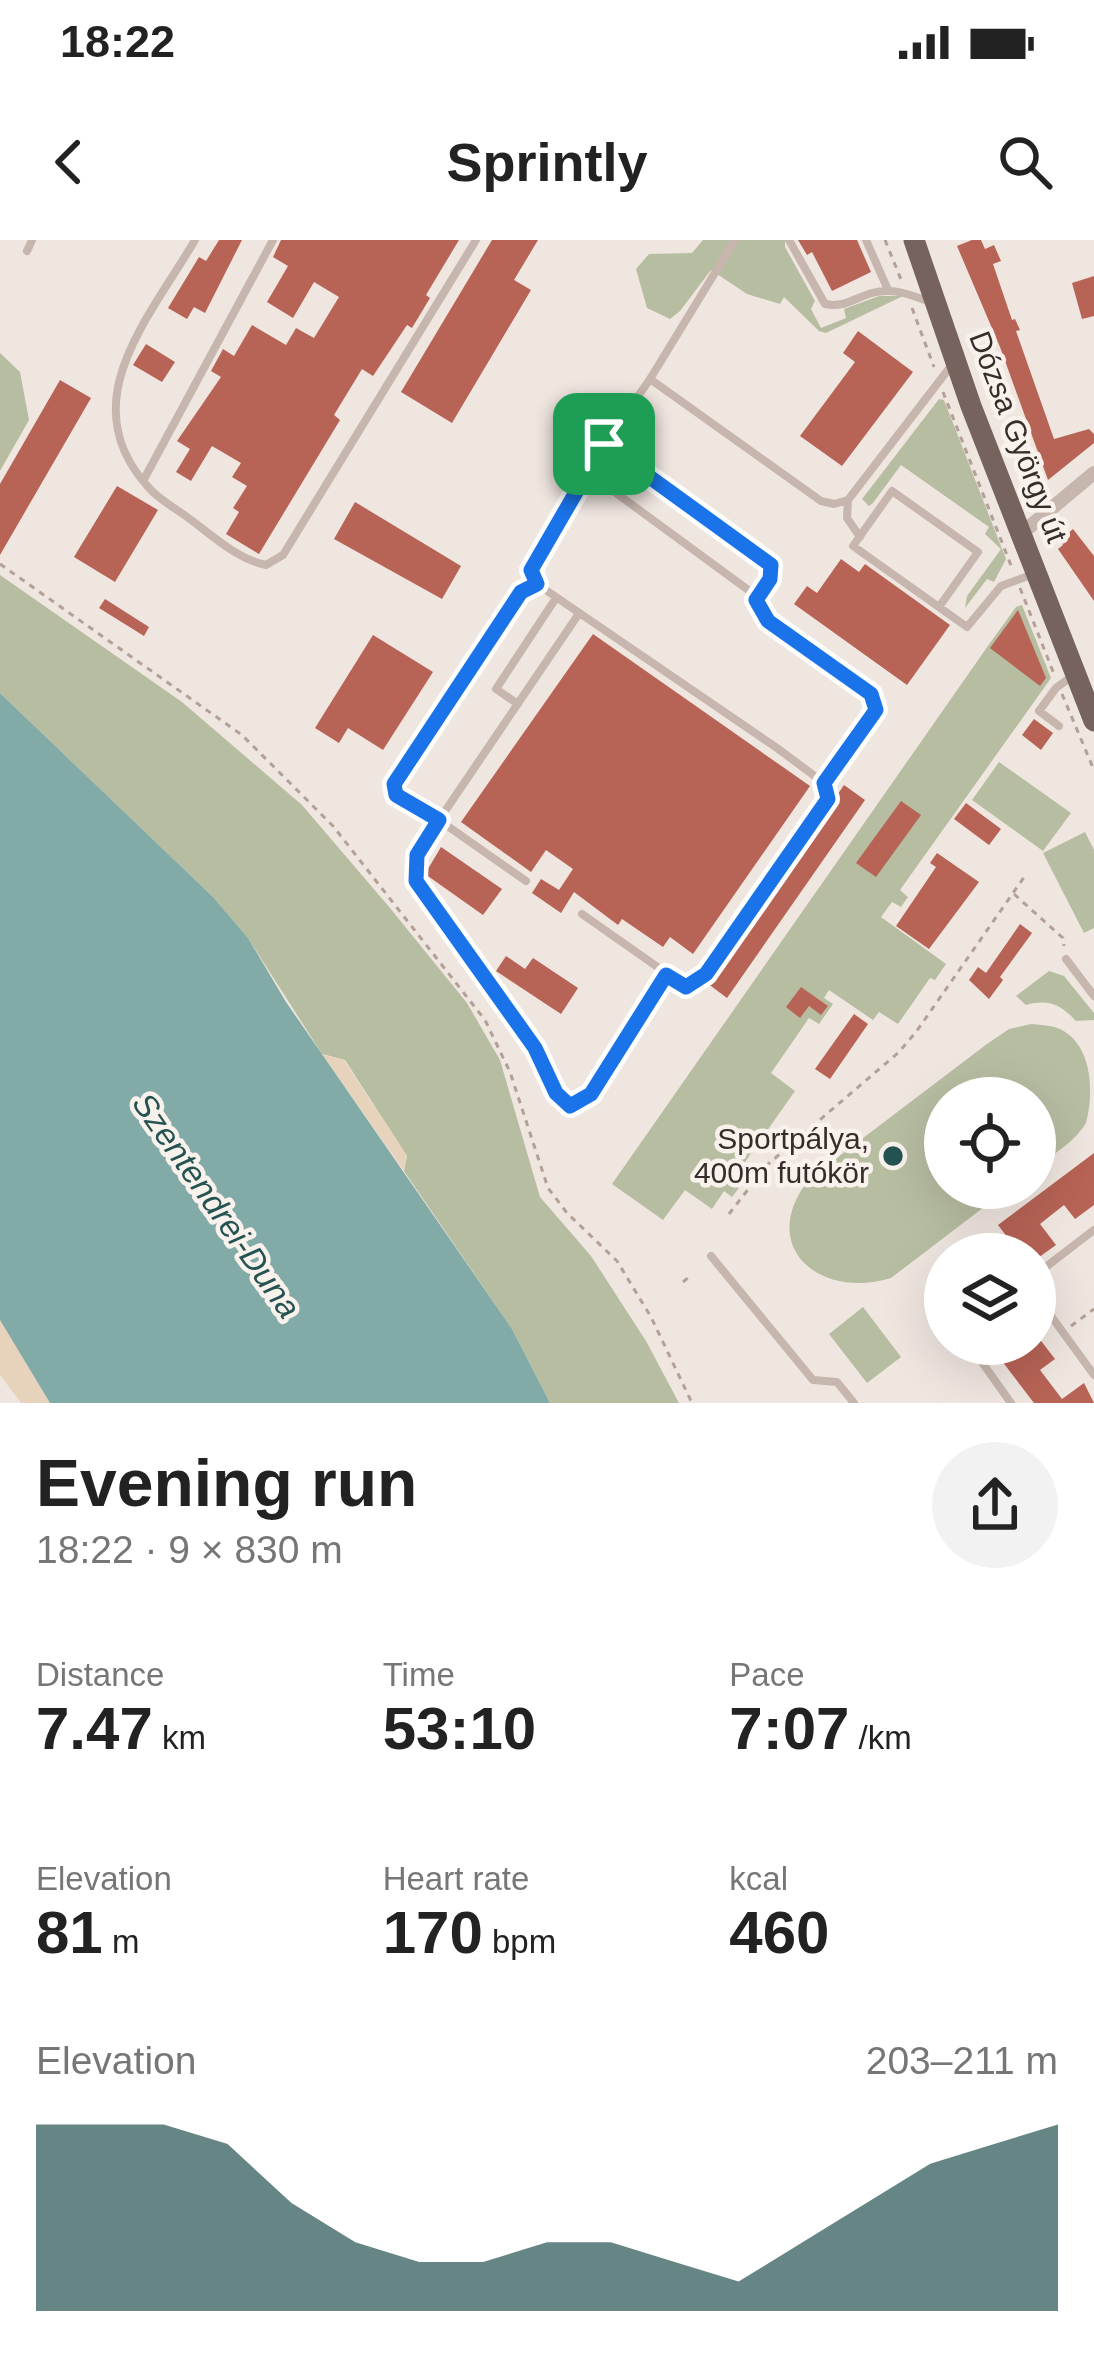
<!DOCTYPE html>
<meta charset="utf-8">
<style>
body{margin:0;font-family:Arial,sans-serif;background:#f2f2f2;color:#222;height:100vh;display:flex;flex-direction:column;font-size:45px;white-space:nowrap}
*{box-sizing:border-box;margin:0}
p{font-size:39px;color:#767676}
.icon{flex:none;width:66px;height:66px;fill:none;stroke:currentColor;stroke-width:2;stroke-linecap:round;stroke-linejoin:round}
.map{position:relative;height:1163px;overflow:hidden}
.details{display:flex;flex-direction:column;background:#fff;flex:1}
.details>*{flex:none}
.fabs{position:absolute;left:924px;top:837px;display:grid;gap:24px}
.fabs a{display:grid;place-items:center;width:132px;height:132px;border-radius:50%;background:#fff;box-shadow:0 12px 48px #0002;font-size:60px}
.pin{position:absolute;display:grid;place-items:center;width:102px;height:102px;color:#fff;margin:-51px;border-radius:24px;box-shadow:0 6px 18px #0006}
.round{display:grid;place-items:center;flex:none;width:126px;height:126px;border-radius:63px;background:#f2f2f2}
.overview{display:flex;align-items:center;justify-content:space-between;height:204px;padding:0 36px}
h1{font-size:66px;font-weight:800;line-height:90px}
.metrics{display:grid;grid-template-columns:repeat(3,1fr);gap:18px;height:204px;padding:12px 36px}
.metrics div{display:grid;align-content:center}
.metrics b{font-size:60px;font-weight:800}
.metrics small{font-size:33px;font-weight:400}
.metrics p{font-size:33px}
.chart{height:336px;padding:24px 36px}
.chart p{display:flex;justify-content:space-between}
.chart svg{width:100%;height:216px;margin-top:12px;fill:#255351;opacity:.7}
.status{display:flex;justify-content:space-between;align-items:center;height:84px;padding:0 60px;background:#fff;direction:ltr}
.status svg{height:33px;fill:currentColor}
header{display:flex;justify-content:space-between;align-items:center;height:156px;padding:0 36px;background:#fff;font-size:54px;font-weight:800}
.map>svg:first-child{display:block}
.green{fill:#b7bda1}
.sand{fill:#e7d3bb}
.water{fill:#82aaa7}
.building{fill:#b76356}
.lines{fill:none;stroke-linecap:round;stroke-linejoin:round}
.path{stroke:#b3a097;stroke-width:3;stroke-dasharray:6 6;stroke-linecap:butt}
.lane{stroke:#c7b6ad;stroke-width:8}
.street{stroke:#c7b6ad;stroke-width:14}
.primary{stroke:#76635e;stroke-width:21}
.route-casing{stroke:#fff;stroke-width:24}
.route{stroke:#1a73e8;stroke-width:15}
.poi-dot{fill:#255351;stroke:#f8f1ec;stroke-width:4.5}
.labels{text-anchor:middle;stroke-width:9;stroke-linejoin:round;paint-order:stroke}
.street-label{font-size:30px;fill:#362d2b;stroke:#f8f1ec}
.poi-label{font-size:30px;fill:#362d2b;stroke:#f8f1ec;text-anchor:end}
.water-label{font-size:33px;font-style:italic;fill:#255351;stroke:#f8f1ec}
</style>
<div class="status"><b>18:22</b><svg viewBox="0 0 49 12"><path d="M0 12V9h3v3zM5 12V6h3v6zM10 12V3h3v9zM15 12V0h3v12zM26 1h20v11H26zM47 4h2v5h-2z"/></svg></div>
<header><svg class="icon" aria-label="back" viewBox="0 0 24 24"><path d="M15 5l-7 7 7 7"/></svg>Sprintly<svg class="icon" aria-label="search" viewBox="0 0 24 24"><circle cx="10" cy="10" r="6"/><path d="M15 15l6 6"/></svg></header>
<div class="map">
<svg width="1094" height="1163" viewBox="0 0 1094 1163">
<rect width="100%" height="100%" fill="#f0e6e0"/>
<path class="green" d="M703 0H785V7L815 61 811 69 821 88 846 78 844 69 879 56H903L826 93 819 91 784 57 780 64 747 54 711 30 680 71 670 79 647 68 636 29 649 14 692 13Z
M0 113 20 132 29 180 0 231Z
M939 159 944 160 1006 319 994 342 987 339 965 368 967 356 1001 309 985 294 989 287 901 225 873 263 869 266 862 259Z
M0 335 182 462 302 565 390 668 467 763 500 820 540 957 591 1016 646 1101 679 1163H550L512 1089 404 931 407 916 345 820 322 814 248 698 213 657 0 453Z
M1022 365 1051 438 900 650 908 657 901 667 892 662 881 677 946 724 935 740 930 738 898 784 879 772 873 780 829 750 824 758 833 764 819 784 809 778 771 833 795 851 731 942 739 948 732 957 724 951 712 969 685 950 663 980 612 944 990 403 1016 367Z
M999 522 1071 573 1043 611 972 560Z
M1085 592 1094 610V688L1084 693 1043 613Z
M1049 731 1064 736 1094 773V780L1076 781C1060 764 1049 759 1026 765L1016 756Z
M1031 784C1040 785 1052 785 1060 789 1093 805 1094 853 1086 883 1075 902 1052 915 1035 928V858H945V948H1009L891 1038C820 1060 756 1007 809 939L987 804 1009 789Z
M863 1067 901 1117 867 1143 829 1094Z"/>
<path class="sand" d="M322 814 344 820 407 916 404 931Z
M0 1080 50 1163H21L0 1135Z"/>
<path class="water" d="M0 453 213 657 248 698 286 762 512 1089 550 1163H50L0 1080Z"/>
<path class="building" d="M219 0H242L205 73 194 67 187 79 168 68 199 17 206 21Z
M281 0H459L426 55 430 58 412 88 407 85 373 136 362 129 334 175 340 180 259 314 226 294 239 272 233 268 247 246 232 237 241 223 212 206 191 241 176 232 190 209 177 201 221 137 211 131 223 109 234 116 252 85 286 105 296 88 314 98 339 57 314 42 293 78 267 62 288 26 273 17Z
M492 0H538L514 40 531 50 452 183 401 152Z
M798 0H857L871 32 832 51 812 12 807 15Z
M972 0H981L985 9 994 5 1001 21 993 24 1012 80 1015 79 1020 90 1016 91 1054 199 1089 189 1094 194V203L1048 240 1000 107 957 6Z
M1094 36V76L1082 79 1072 43Z
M858 91 913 132 842 226 800 196 855 122 843 113Z
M146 104 175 122 162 142 133 125Z
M60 140 91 158 0 315V244Z
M117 246 158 270 115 342 74 317Z
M355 262 461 326 442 359 334 299Z
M1073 289 1094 316V361L1058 309 1063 305 1060 300Z
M841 319 859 332 865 324 950 385 907 445 794 364 807 346 817 353Z
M105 359 149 387 144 396 99 368Z
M1018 370 1046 438 1040 446 990 408Z
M593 394 810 546 693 714 670 697 663 707 622 679 618 685 574 652 561 673 532 653 541 639 559 650 573 629 546 610 531 632 461 582Z
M373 395 433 432 383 510 348 488 339 503 315 488Z
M1034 479 1053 493 1041 510 1022 495Z
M844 545 865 560 727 758 707 743Z
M901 561 921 575 876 637 856 623Z
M966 563 1001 589 989 605 954 579Z
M441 607 502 649 483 675 425 634Z
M937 613 979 642 929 709 896 686 936 627 930 623Z
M1020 684 1032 693 1000 737 1003 740 989 759 969 740 978 727 986 733Z
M506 716 525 729 533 718 578 748 561 774 496 731Z
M801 747 828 766 821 775 809 766 800 778 786 767Z
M854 774 868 784 830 839 815 829Z
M1094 913V965L1075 979 1064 965 1040 984 1056 1005 1035 1020V1014H1020L998 985Z
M1035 1093 1055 1119 1040 1130 1062 1159 1084 1143 1094 1163H1034L989 1104H1035Z"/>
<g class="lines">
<path class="path" d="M885 0 902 42
M912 68 934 127
M943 152 1012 328
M0 324 242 495 333 586 485 780 510 832 548 948 567 973 617 1021 651 1077 692 1163
M1020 348 1054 434
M1062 454 1094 530
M1014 654 1063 698 1064 706
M729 974 767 925 898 813 916 792 1027 633
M683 1042 689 1037
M1071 1086 1094 1069"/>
<path class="lane" d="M195 0C149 79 70 163 150 249 160 260 175 268 187 277 211 294 236 319 266 325L283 315 476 0
M789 0 825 64C845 68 854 58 872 53 893 47 911 55 930 62
M866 0 888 50
M27 11 32 0
M650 139 735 0
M605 204 771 325 770 339 756 359
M586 231 751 352 768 381 871 454 876 470 824 543
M143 241 273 0
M860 297 847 278 848 260 954 122
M537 344 521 352 394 544 396 555 439 580 417 615 416 641 535 809 556 853 570 866 591 854 666 735
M939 367 978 312 892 251 853 306C891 333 929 360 967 387L1001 346 1031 335
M518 464 496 449 556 358
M1059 486 1039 471 1056 448 1075 434
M526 641 439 580 578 375
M582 674 686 747 706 734 828 559 824 543 777 508 537 344 531 330 586 231 650 139 821 261 834 264 848 260
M1066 719 1094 756
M711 1016 813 1140 837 1142 854 1163
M1035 1043 1047 1026 1094 990
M1035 1054 1094 1135
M969 1104 1011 1163"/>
<path class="street" d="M1022 293 1094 233"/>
<path class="primary" d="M914 0 971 166 1094 481"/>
</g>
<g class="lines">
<defs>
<path id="route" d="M604 204 771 325 770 339 756 360 768 381 871 454 876 470 824 543 828 559 706 734 686 747 666 735 591 854 570 866 556 853 535 808 416 641 417 615 439 580 396 555 394 544 521 352 537 344 531 330Z"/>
</defs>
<use href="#route" class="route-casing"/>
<use href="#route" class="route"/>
</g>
<circle class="poi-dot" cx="893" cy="916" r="12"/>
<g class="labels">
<g class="street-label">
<text transform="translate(1018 197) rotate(69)" y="10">Dózsa György út</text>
</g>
<g class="poi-label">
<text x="869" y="909">Sportpálya,<tspan x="869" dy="34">400m futókör</tspan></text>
</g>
<g class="water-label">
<text transform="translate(217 965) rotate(55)" y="12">Szentendrei-Duna</text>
</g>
</g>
</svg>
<div class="fabs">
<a><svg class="icon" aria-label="locate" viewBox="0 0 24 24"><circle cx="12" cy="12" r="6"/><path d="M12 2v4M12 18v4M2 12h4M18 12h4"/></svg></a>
<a><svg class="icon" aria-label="layers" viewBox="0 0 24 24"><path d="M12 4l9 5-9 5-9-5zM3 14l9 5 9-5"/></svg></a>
</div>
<div class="pin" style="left:604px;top:204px;background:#1e9e55"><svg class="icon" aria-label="arrive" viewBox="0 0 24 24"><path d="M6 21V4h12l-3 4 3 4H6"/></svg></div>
</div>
<section class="details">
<div class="overview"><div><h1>Evening run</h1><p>18:22 · 9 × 830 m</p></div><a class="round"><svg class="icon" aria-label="share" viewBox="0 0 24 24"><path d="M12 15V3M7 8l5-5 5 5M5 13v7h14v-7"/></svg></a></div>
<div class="metrics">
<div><p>Distance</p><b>7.47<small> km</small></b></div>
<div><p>Time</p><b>53:10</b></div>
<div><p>Pace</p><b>7:07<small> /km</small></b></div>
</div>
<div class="metrics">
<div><p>Elevation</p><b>81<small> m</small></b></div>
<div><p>Heart rate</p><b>170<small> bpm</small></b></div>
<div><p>kcal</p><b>460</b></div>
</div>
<div class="chart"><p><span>Elevation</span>203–211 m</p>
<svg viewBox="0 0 160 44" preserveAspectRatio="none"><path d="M0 44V6L10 6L20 6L30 10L40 22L50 30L60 34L70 34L80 30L90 30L100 34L110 38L120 30L130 22L140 14L150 10L160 6V44z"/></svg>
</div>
</section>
